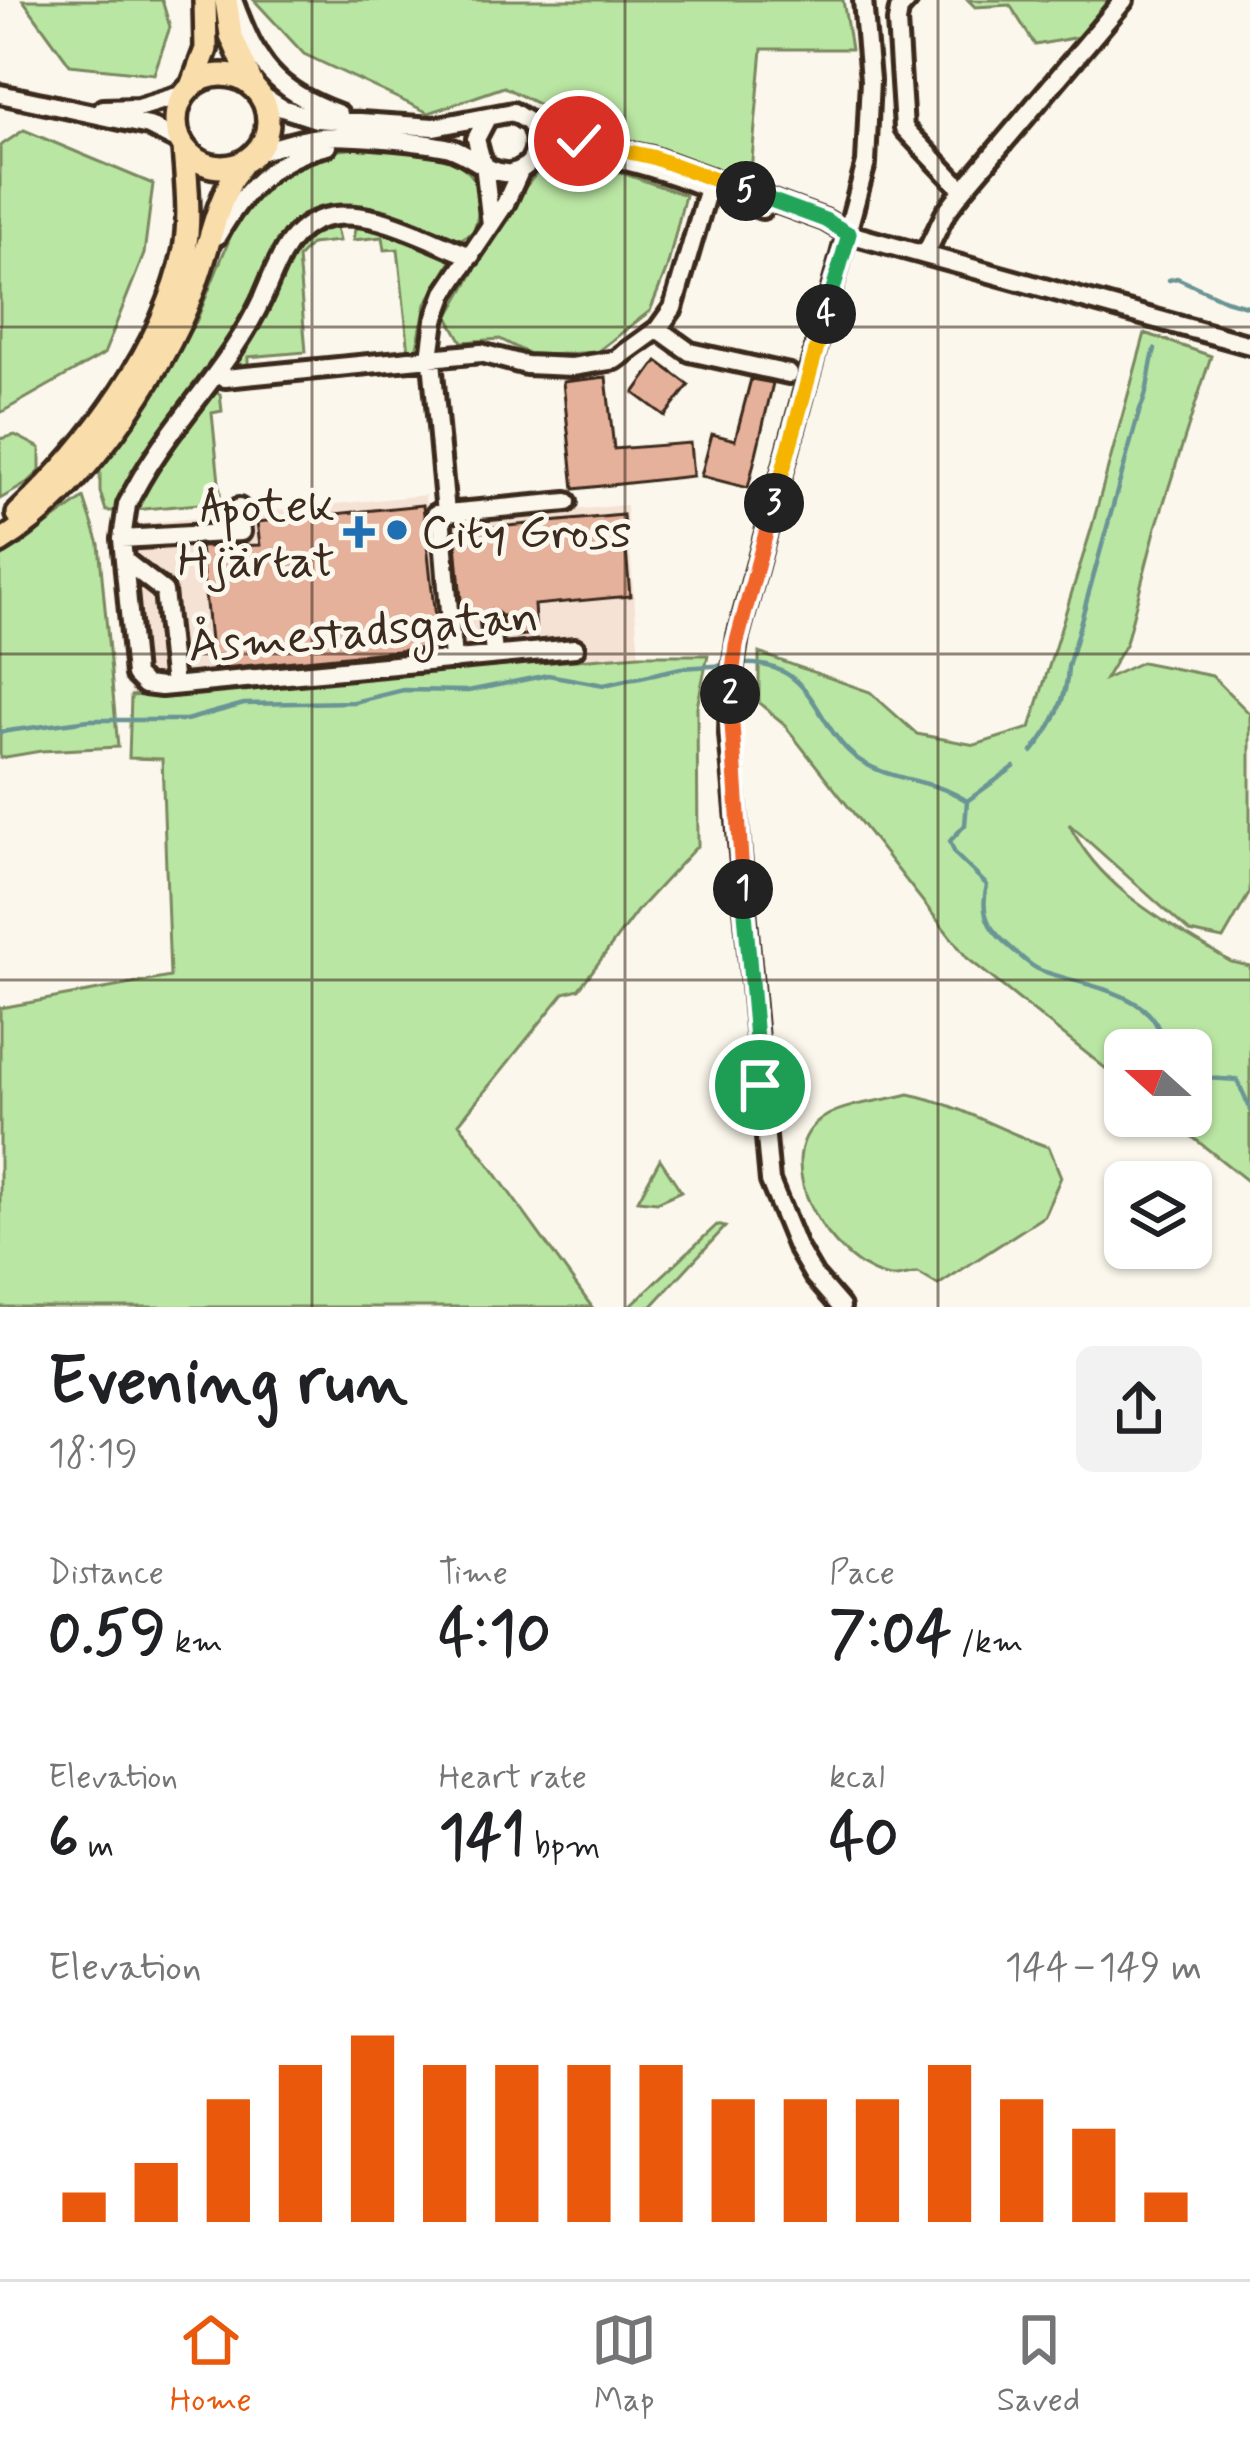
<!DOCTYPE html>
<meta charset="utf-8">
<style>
body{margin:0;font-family:Mynerve,sans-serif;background:#f2f2f2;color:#202124;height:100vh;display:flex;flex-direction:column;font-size:45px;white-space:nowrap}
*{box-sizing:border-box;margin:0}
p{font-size:39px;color:#757577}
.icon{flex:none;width:66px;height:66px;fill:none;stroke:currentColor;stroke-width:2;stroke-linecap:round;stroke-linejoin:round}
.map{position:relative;height:1307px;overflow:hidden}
.side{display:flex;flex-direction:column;background:#fff;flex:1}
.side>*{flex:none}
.needle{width:78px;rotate:291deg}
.buttons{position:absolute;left:1104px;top:1029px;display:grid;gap:24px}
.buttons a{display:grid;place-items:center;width:108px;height:108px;border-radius:18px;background:#fff;box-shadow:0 3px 9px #0004;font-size:60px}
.pin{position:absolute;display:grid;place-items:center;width:102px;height:102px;color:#fff;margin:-51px;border:6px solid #fff;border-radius:50%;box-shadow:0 3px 12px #0007}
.km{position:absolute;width:60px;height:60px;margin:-30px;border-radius:50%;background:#222;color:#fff;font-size:33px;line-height:60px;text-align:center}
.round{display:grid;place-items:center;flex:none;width:126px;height:126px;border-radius:18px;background:#f2f2f2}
.headline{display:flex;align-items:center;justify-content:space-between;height:204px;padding:0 48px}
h1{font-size:66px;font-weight:700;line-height:90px}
.stats{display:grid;grid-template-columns:repeat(3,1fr);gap:18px;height:204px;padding:12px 48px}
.stats div{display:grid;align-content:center}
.stats b{font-size:60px;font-weight:700}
.stats small{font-size:33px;font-weight:400}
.stats p{font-size:33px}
.chart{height:336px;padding:24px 48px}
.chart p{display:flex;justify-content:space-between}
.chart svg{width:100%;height:216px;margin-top:12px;stroke:#ea580c;stroke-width:6}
.dock{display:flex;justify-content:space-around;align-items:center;height:168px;border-top:3px solid #e0e0e0;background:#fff;font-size:33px;color:#757577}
.dock a{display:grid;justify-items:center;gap:6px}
.dock .selected{color:#ea580c}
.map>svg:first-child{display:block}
.built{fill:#f5e2d4}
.green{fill:#bae6a3;stroke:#7a8860;stroke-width:3}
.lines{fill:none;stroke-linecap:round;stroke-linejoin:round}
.stream{stroke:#6b9595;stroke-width:4.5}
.building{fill:#e6b19b;stroke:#3b2a1e;stroke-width:3}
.minor-casing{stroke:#3b2a1e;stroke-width:26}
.major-casing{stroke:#3b2a1e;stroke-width:30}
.minor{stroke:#fbf7ec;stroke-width:16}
.major{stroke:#f9ddab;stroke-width:21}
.split-1-casing{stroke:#fff;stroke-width:24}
.split-2-casing{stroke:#fff;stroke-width:24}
.split-3-casing{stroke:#fff;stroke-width:24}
.split-4-casing{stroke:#fff;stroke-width:24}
.split-5-casing{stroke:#fff;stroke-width:24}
.split-6-casing{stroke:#fff;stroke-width:24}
.split-1{stroke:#22a559;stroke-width:15}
.split-2{stroke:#f0652b;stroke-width:15}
.split-3{stroke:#f0652b;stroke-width:15}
.split-4{stroke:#f5b400;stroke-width:15}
.split-5{stroke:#22a559;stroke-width:15}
.split-6{stroke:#f5b400;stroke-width:15}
.grid{fill:none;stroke:#3b2a1e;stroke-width:3;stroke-opacity:0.55}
.poi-dot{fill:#1f6fb2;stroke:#fbf7ec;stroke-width:4.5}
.labels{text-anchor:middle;stroke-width:10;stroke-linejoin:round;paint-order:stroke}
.poi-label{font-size:48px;fill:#3b2a1e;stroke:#fbf7ec;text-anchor:end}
.street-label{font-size:48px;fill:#3b2a1e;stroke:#fbf7ec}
</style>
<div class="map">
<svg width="1250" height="1307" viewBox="0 0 1250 1307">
<rect width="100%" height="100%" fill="#fbf7ec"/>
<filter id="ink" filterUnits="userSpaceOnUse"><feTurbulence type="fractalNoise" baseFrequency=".00833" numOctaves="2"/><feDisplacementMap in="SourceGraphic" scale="24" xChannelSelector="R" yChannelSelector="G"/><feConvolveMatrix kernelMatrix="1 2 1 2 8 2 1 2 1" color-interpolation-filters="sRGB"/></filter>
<g filter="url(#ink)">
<path class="built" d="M425 495 428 523 626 505 639 655 131 696 117 526Z"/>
<path class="green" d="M23 0H162L170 27 154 74 70 65Z
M254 0H843L851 49H762L750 182 559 115 504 87 429 113 304 54Z
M968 0H1110L1078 37 1035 45 1010 5 975 7Z
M24 130 153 184 144 254 104 354 0 413V146Z
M359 148C413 152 505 147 473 232L456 242 353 206 322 211 290 228 279 242 235 332 128 484 118 511H106L100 492V469L123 439 142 396 196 322 241 210 269 178 321 152Z
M585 160 685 195 667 268 650 311 597 352 533 356 500 339 462 342 448 317 517 197 543 166Z
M335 223 339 241 311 244 298 258 306 352 248 357V367H237L235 360C259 313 280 239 335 223Z
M356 223 445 255 451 261 426 304 416 351 409 352 398 249 385 250 383 237 353 240Z
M1145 333 1211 356 1156 527 1126 643 1105 679 1142 662 1212 676 1250 714V892L1223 939 1190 932 1069 824C1102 892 1170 924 1231 962L1250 966V1183L1166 1116H1191V1050H1125V1084L967 958 782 722 759 703V653L870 692 917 734 975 745 1030 728 1091 530Z
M212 392 220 394 222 411 212 413 221 502 133 510 140 493Z
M15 435 40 448V471L26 484 0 499V439Z
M84 498 99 544 118 747 41 751 0 758V558Z
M639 655H708L697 707 698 845 637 911 579 989 564 993 459 1123 592 1307H0V1008L170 977 162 759 129 758 131 696Z
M909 1094C959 1104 1001 1132 1049 1147L1061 1177 1044 1216 938 1285 918 1273C910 1274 899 1278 891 1277 832 1269 759 1153 828 1115 850 1103 885 1101 909 1094Z
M660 1159 681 1191 657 1202 638 1200Z
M717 1225 725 1227 651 1307H629Z"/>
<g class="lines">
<path class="stream" d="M1169 280 1177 278 1225 300 1250 307
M739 664C814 659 813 723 855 757 887 782 934 778 967 801L965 825 950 841 955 854 987 885C978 919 993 933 1018 954 1025 960 1032 967 1040 970 1080 986 1167 992 1161 1050
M0 732 89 720H186L244 704 354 702 403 690 468 691 548 675 604 685 681 668 728 665
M1032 752C1052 728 1067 698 1068 667L1140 409C1150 390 1148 370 1155 349
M967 801 1014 767
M1191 1077 1237 1080 1250 1108"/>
</g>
<path class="building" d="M657 361 689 385 665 416 634 393Z
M606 377 614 449 690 443 693 476 574 489 563 382Z
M751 379 773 383 748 488 701 476 712 434 735 440Z
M423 505 438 647 213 669 200 547 260 545 257 522Z
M623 515 630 596 534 605 536 634 516 636 514 615 502 616 491 609 479 617 478 610 462 612 455 531Z"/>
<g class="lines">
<defs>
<path id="minor" d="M233 0C257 65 273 89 339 114
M908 0 899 10 897 22 904 128 963 190
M0 94 149 126 181 142
M261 95 282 108 316 119 434 127 513 112 551 136 652 157 825 220 849 234 1250 345
M103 109 138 108 184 94
M256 153C277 147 298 139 320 137 344 134 426 142 450 148 470 154 490 175 510 173 536 169 541 143 530 123
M533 158C610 141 690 183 762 209
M482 161 476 139 487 118
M484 163 491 225
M217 236C244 189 274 158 327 146
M925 255 946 212 963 190 1124 0
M471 256C427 240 368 204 321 219 286 231 277 266 263 297 228 373 162 430 127 505L122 539 135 675 145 685 161 687 575 648
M658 329 690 352 789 374
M217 373 225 378 481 353 526 365 572 367 615 360 658 329 673 308 711 178
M446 513 431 350 435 320 445 293 505 204 521 169
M436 514 567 502
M441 514 453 660
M122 539 241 532 239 508
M124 560 164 591 174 686
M491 622 494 655
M841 1307 814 1276 797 1247 770 1181 729 734 730 686 738 636 866 163 870 80 863 0"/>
<path id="major" d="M226 0 231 35 253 86
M176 121a46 46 0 1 1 92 0a46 46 0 1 1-92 0Z
M193 84 206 49 205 0
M18 514C90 446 165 348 185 249 191 215 186 180 184 147
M0 542C79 494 161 376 193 290 210 247 215 201 242 163"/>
</defs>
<use href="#minor" class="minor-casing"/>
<use href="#major" class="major-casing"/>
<use href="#minor" class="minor"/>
<use href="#major" class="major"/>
</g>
</g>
<g class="lines" filter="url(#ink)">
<defs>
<path id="split-1" d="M743 889 760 1085"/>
<path id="split-2" d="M730 694 743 889"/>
<path id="split-3" d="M730 694 736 645 774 503"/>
<path id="split-4" d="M774 503 826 314"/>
<path id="split-5" d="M746 191 825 220 849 234 826 314"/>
<path id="split-6" d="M579 141 652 157 746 191"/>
</defs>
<use href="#split-1" class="split-1-casing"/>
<use href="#split-2" class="split-2-casing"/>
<use href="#split-3" class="split-3-casing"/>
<use href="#split-4" class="split-4-casing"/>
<use href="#split-5" class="split-5-casing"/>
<use href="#split-6" class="split-6-casing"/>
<use href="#split-1" class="split-1"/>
<use href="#split-2" class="split-2"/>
<use href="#split-3" class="split-3"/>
<use href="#split-4" class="split-4"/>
<use href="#split-5" class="split-5"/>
<use href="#split-6" class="split-6"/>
</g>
<path class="grid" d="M312 0V1307M625 0V1307M938 0V1307M0 327H1250M0 654H1250M0 980H1250"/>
<g class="poi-dot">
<circle cx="397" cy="530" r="12"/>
<path d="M353 514h12v12h12v12h-12v12h-12v-12h-12v-12h12z"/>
</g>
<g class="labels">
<g class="poi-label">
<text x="335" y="521">Apotek<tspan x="335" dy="55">Hjärtat</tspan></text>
<text x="421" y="547" text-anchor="start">City Gross</text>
</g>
<g class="street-label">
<text transform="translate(363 629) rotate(-5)" y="17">Åsmestadsgatan</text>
</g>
</g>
</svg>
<div class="buttons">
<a><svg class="needle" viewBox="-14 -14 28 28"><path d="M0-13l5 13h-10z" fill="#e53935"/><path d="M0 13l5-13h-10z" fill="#757577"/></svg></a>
<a><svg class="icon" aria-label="layers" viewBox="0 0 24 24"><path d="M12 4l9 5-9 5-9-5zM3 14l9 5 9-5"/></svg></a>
</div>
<div class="pin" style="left:760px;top:1085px;background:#1e9e55"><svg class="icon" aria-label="arrive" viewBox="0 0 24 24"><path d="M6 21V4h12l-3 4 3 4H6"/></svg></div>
<div class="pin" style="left:579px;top:141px;background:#d93025"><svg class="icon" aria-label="check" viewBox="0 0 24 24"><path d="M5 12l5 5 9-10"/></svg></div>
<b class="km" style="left:743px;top:889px">1</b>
<b class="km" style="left:730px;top:694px">2</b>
<b class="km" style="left:774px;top:503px">3</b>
<b class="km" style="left:826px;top:314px">4</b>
<b class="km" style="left:746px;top:191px">5</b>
</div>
<section class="side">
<div class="headline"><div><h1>Evening run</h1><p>18:19</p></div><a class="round"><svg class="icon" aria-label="share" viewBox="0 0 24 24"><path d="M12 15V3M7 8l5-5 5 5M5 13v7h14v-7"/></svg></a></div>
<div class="stats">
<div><p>Distance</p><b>0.59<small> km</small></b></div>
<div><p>Time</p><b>4:10</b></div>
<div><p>Pace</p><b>7:04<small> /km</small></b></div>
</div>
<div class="stats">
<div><p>Elevation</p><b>6<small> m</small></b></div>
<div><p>Heart rate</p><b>141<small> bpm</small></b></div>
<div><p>kcal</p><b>40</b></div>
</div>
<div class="chart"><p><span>Elevation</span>144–149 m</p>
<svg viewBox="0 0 160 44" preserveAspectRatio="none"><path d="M5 44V38M15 44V32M25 44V19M35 44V12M45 44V6M55 44V12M65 44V12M75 44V12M85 44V12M95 44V19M105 44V19M115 44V19M125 44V12M135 44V19M145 44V25M155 44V38"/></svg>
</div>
</section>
<nav class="dock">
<a class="selected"><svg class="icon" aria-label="home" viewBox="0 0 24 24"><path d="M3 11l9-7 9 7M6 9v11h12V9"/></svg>Home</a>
<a><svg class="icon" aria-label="map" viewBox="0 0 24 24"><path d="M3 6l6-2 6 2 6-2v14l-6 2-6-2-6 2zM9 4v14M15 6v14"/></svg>Map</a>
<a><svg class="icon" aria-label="saved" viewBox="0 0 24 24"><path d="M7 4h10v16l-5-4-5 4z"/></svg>Saved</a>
</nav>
